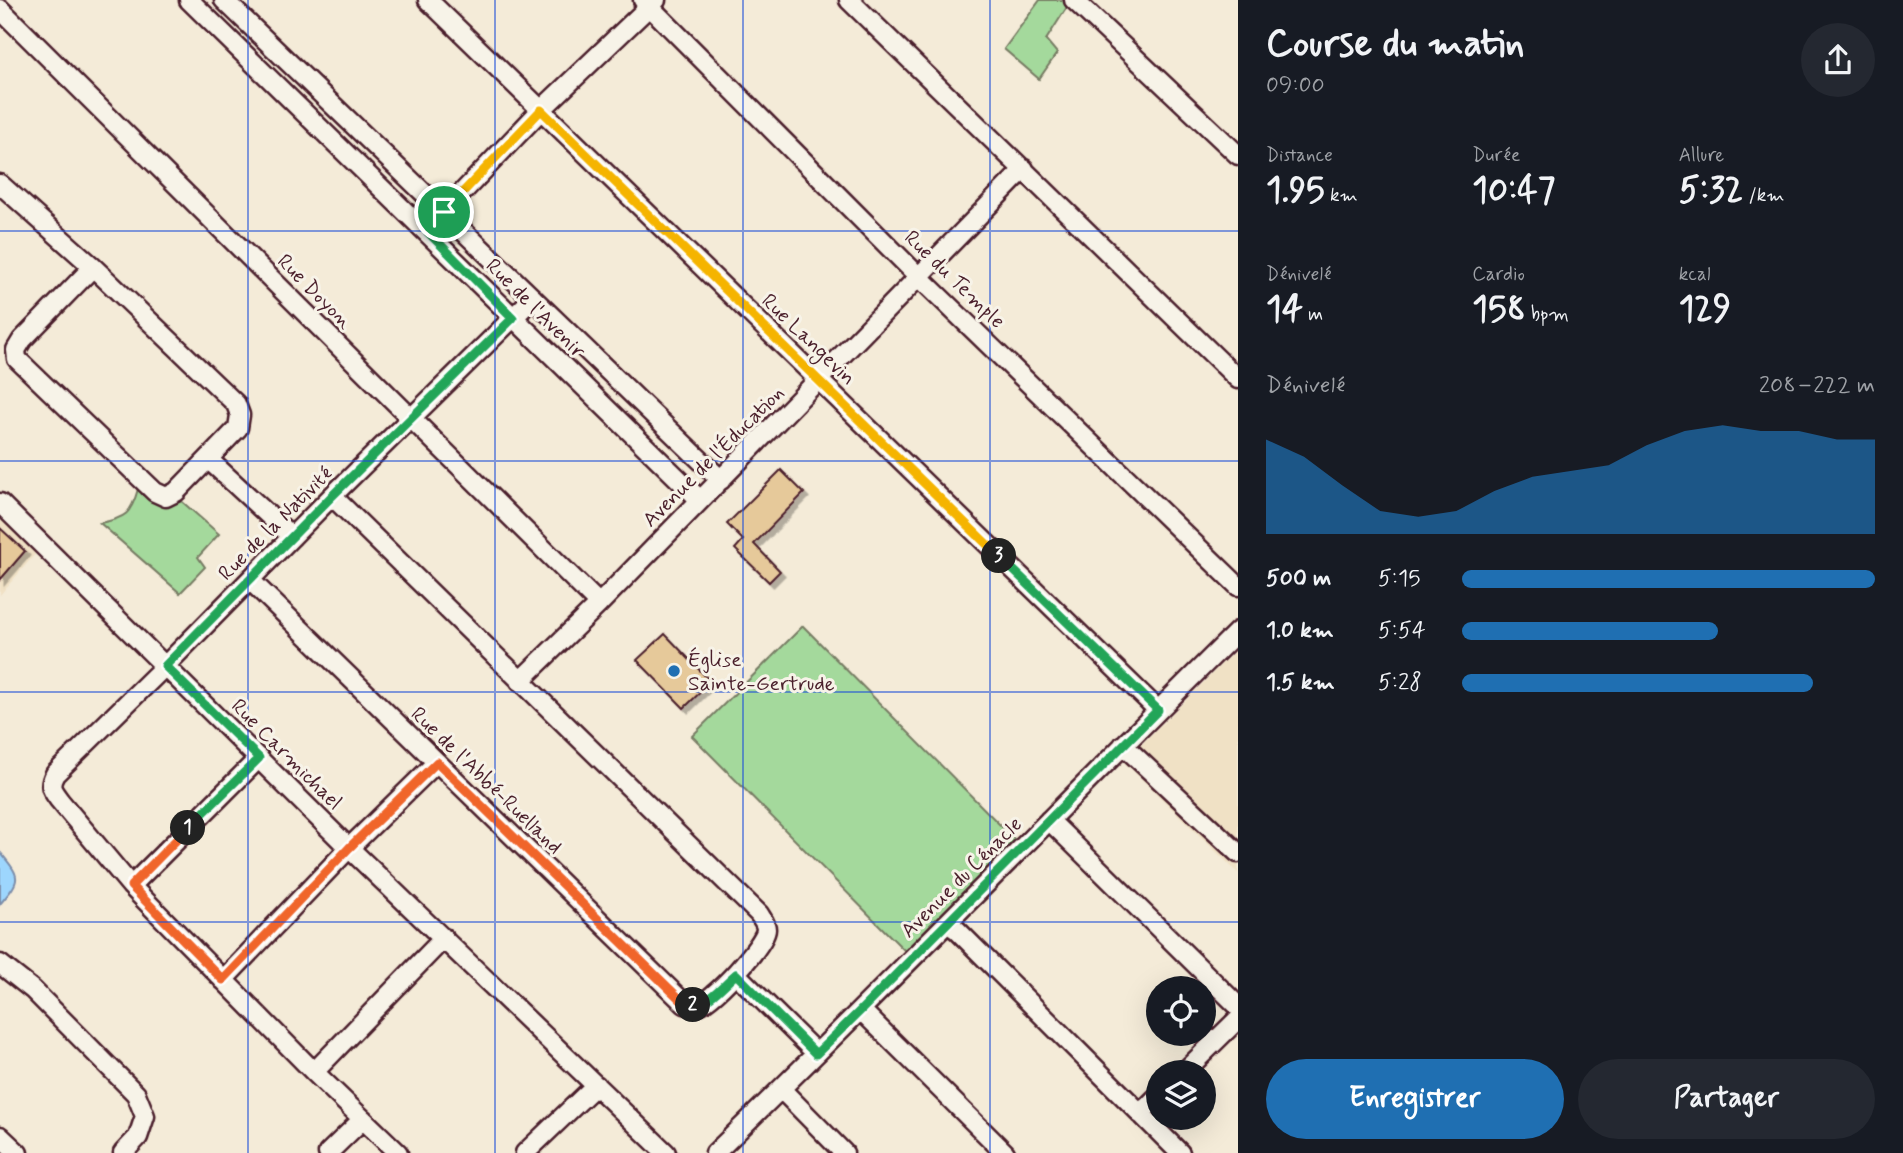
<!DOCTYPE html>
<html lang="fr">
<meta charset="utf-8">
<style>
body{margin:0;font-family:Mynerve,sans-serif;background:#242831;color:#f1f3f6;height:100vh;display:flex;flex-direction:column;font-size:26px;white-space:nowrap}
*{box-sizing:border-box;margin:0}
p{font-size:23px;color:#9ea1a6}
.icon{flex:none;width:38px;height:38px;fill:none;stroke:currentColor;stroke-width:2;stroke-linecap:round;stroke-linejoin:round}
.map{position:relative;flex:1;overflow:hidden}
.panel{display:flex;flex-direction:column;background:#171b24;width:665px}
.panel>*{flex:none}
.buttons{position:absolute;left:1146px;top:976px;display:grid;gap:14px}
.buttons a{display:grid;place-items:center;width:70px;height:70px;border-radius:50%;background:#171b24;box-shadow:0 7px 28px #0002;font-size:35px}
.pin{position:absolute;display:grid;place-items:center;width:60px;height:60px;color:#fff;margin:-30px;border:4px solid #fff;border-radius:50%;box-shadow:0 2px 7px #0007}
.km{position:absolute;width:35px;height:35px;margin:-18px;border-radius:50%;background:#222;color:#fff;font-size:19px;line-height:35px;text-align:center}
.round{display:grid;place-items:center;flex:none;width:74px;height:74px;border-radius:37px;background:#242831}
.summary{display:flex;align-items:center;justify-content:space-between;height:119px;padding:0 28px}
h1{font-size:38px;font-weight:700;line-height:52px}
.metrics{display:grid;grid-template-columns:repeat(3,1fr);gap:10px;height:119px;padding:7px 28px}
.metrics div{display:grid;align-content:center}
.metrics b{font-size:35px;font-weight:700}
.metrics small{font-size:19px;font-weight:400}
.metrics p{font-size:19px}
.chart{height:196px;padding:14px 28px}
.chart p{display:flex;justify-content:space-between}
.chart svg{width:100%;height:126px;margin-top:7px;fill:#1f6fb2;opacity:.7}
.action{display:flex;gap:14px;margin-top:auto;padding:14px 28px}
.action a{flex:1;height:80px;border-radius:42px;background:#1f6fb2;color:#fff;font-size:28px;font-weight:700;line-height:80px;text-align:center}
.action a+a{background:#242831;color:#f1f3f6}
ul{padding:0 28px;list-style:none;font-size:23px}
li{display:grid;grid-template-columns:112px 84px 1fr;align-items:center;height:52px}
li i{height:18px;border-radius:9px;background:#1f6fb2}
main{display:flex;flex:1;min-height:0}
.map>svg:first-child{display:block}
.built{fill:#f0e1c5}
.green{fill:#a4d99c;stroke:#777c64;stroke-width:2}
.water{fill:#9dd6fd;stroke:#7c8da9;stroke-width:2}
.building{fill:#e6c99a;stroke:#4a1f2b;stroke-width:2;filter:url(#shadow)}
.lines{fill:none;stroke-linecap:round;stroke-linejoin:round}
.minor-casing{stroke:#4a1f2b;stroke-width:23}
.minor{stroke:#f7f3e8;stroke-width:18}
.split-1-casing{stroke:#fff;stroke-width:14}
.split-2-casing{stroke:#fff;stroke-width:14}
.split-3-casing{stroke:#fff;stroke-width:14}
.split-4-casing{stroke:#fff;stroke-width:14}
.split-1{stroke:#22a559;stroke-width:9}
.split-2{stroke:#f0652b;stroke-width:9}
.split-3{stroke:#22a559;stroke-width:9}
.split-4{stroke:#f5b400;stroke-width:9}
.grid{fill:none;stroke:#1d4ed8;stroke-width:2;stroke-opacity:0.55}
.poi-dot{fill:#1f6fb2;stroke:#f7f3e8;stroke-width:2.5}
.labels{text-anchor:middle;stroke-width:6;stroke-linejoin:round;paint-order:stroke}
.street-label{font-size:21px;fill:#4a1f2b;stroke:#f7f3e8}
.poi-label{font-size:21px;fill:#4a1f2b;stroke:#f7f3e8;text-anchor:start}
</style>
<main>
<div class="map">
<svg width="1238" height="1153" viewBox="0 0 1238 1153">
<defs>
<filter id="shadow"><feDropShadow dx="4.5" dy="4.5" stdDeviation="0" flood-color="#0004"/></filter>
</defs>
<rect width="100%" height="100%" fill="#f4ebd8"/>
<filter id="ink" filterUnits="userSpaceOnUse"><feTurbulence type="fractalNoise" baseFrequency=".0143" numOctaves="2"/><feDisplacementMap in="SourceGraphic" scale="14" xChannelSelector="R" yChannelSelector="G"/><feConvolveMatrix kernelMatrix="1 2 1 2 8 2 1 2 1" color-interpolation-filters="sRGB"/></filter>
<g filter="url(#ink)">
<path class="built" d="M0 503 43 545 0 595Z
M1238 648V873L1124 762Z"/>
<path class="green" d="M1040 0H1065L1069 4 1046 40 1057 53 1039 79 1004 49Z
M138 489 179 499 219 534 198 557 205 567 180 593 100 523C126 518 131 514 138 489Z
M803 626 1015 840 906 952 692 736Z"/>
<path class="water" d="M0 852C21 878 22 878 0 904Z"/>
<path class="building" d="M781 470 804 493 754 544 780 571 769 582 735 549 743 540 727 524Z
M0 528 25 551 0 580Z
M665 634 711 682 684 708 637 660Z"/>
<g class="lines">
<defs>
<path id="minor" d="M189 0 700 500
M224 0 721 480
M428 0 1158 710
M643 0 919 277 1238 586
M849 0 1238 379
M1074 0 1238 155
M0 9 412 419 599 604
M0 184 93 267 236 404 240 415 238 428 208 459 292 537
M436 220 541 110 656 0
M93 267 22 340 16 350 17 359 155 492 166 497 176 492 208 459
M0 503 349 848 666 1153
M250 580 685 1004C688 1005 692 1006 696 1006 711 1003 766 944 766 929 766 923 762 919 759 914L332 496
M520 681 599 604 1024 169
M1123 745 1238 853
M1049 820 1238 1006
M131 886 259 758
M947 923 957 930 1180 1153
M0 964 33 990 136 1094 145 1116 138 1137 123 1153
M736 974 816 1053
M223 980 349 848 437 762
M861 1010 1005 1153
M314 1072 444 938
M1183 1073 1238 1019
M781 1089 844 1153
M1140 1114 1158 1096
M0 1136 18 1153
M328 1153 363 1119
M398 1153 314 1072 131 886 60 801C52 790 48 787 55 774L165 666 332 496 533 298
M525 1153 596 1085
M715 1153C892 982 1063 804 1238 631"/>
</defs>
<use href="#minor" class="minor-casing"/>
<use href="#minor" class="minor"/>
</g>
</g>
<g class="lines" filter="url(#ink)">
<defs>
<path id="split-1" d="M188 828 259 758 165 666 332 496 513 318 426 230 444 212"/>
<path id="split-2" d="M188 828 131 886 223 980 349 848 437 762 685 1004 693 1005"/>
<path id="split-3" d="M693 1005C709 1003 723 985 736 974L816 1054 861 1010 1158 710 999 556"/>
<path id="split-4" d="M444 212 541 110 999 556"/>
</defs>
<use href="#split-1" class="split-1-casing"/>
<use href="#split-2" class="split-2-casing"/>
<use href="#split-3" class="split-3-casing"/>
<use href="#split-4" class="split-4-casing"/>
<use href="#split-1" class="split-1"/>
<use href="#split-2" class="split-2"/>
<use href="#split-3" class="split-3"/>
<use href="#split-4" class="split-4"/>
</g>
<path class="grid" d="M248 0V1153M495 0V1153M743 0V1153M990 0V1153M0 231H1238M0 461H1238M0 692H1238M0 922H1238"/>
<circle class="poi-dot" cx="674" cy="671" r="7"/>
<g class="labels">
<g class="street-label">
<text transform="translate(955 279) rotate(44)" y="7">Rue du Temple</text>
<text transform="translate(315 291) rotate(45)" y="7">Rue Doyon</text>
<text transform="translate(536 308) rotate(45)" y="7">Rue de l'Avenir</text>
<text transform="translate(809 339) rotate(44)" y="7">Rue Langevin</text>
<text transform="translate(713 456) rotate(-45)" y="7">Avenue de l'Éducation</text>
<text transform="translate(275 523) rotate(-45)" y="7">Rue de la Nativité</text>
<text transform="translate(287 754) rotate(45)" y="7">Rue Carmichael</text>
<text transform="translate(487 780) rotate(44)" y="7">Rue de l'Abbé-Ruelland</text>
<text transform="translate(961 877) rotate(-45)" y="7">Avenue du Cénacle</text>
</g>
<g class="poi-label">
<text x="688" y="666">Église<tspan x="688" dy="24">Sainte-Gertrude</tspan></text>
</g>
</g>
</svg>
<div class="buttons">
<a><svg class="icon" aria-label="locate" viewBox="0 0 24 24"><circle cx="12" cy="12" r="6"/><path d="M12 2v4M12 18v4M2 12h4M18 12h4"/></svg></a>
<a><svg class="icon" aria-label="layers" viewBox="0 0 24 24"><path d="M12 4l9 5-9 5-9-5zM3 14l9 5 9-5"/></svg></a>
</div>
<div class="pin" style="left:444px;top:212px;background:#1e9e55"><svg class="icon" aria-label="arrive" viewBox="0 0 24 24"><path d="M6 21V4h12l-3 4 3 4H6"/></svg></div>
<b class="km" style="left:188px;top:828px">1</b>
<b class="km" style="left:693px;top:1005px">2</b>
<b class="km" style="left:999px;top:556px">3</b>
</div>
<section class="panel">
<div class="summary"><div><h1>Course du matin</h1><p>09:00</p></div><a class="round"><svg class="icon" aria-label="share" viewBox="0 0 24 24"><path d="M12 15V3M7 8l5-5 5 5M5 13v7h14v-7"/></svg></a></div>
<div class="metrics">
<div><p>Distance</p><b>1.95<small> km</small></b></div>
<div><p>Durée</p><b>10:47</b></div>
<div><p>Allure</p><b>5:32<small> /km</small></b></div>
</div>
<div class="metrics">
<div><p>Dénivelé</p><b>14<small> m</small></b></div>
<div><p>Cardio</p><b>158<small> bpm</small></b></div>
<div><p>kcal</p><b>129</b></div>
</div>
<div class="chart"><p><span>Dénivelé</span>208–222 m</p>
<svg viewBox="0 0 160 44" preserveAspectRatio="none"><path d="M0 44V11L10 17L20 27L30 36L40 38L50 36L60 29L70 24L80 22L90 20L100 13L110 8L120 6L130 8L140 8L150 11L160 11V44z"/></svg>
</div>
<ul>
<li><b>500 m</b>5:15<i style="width:100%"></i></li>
<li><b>1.0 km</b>5:54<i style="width:62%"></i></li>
<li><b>1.5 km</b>5:28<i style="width:85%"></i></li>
</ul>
<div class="action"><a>Enregistrer</a><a>Partager</a></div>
</section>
</main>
